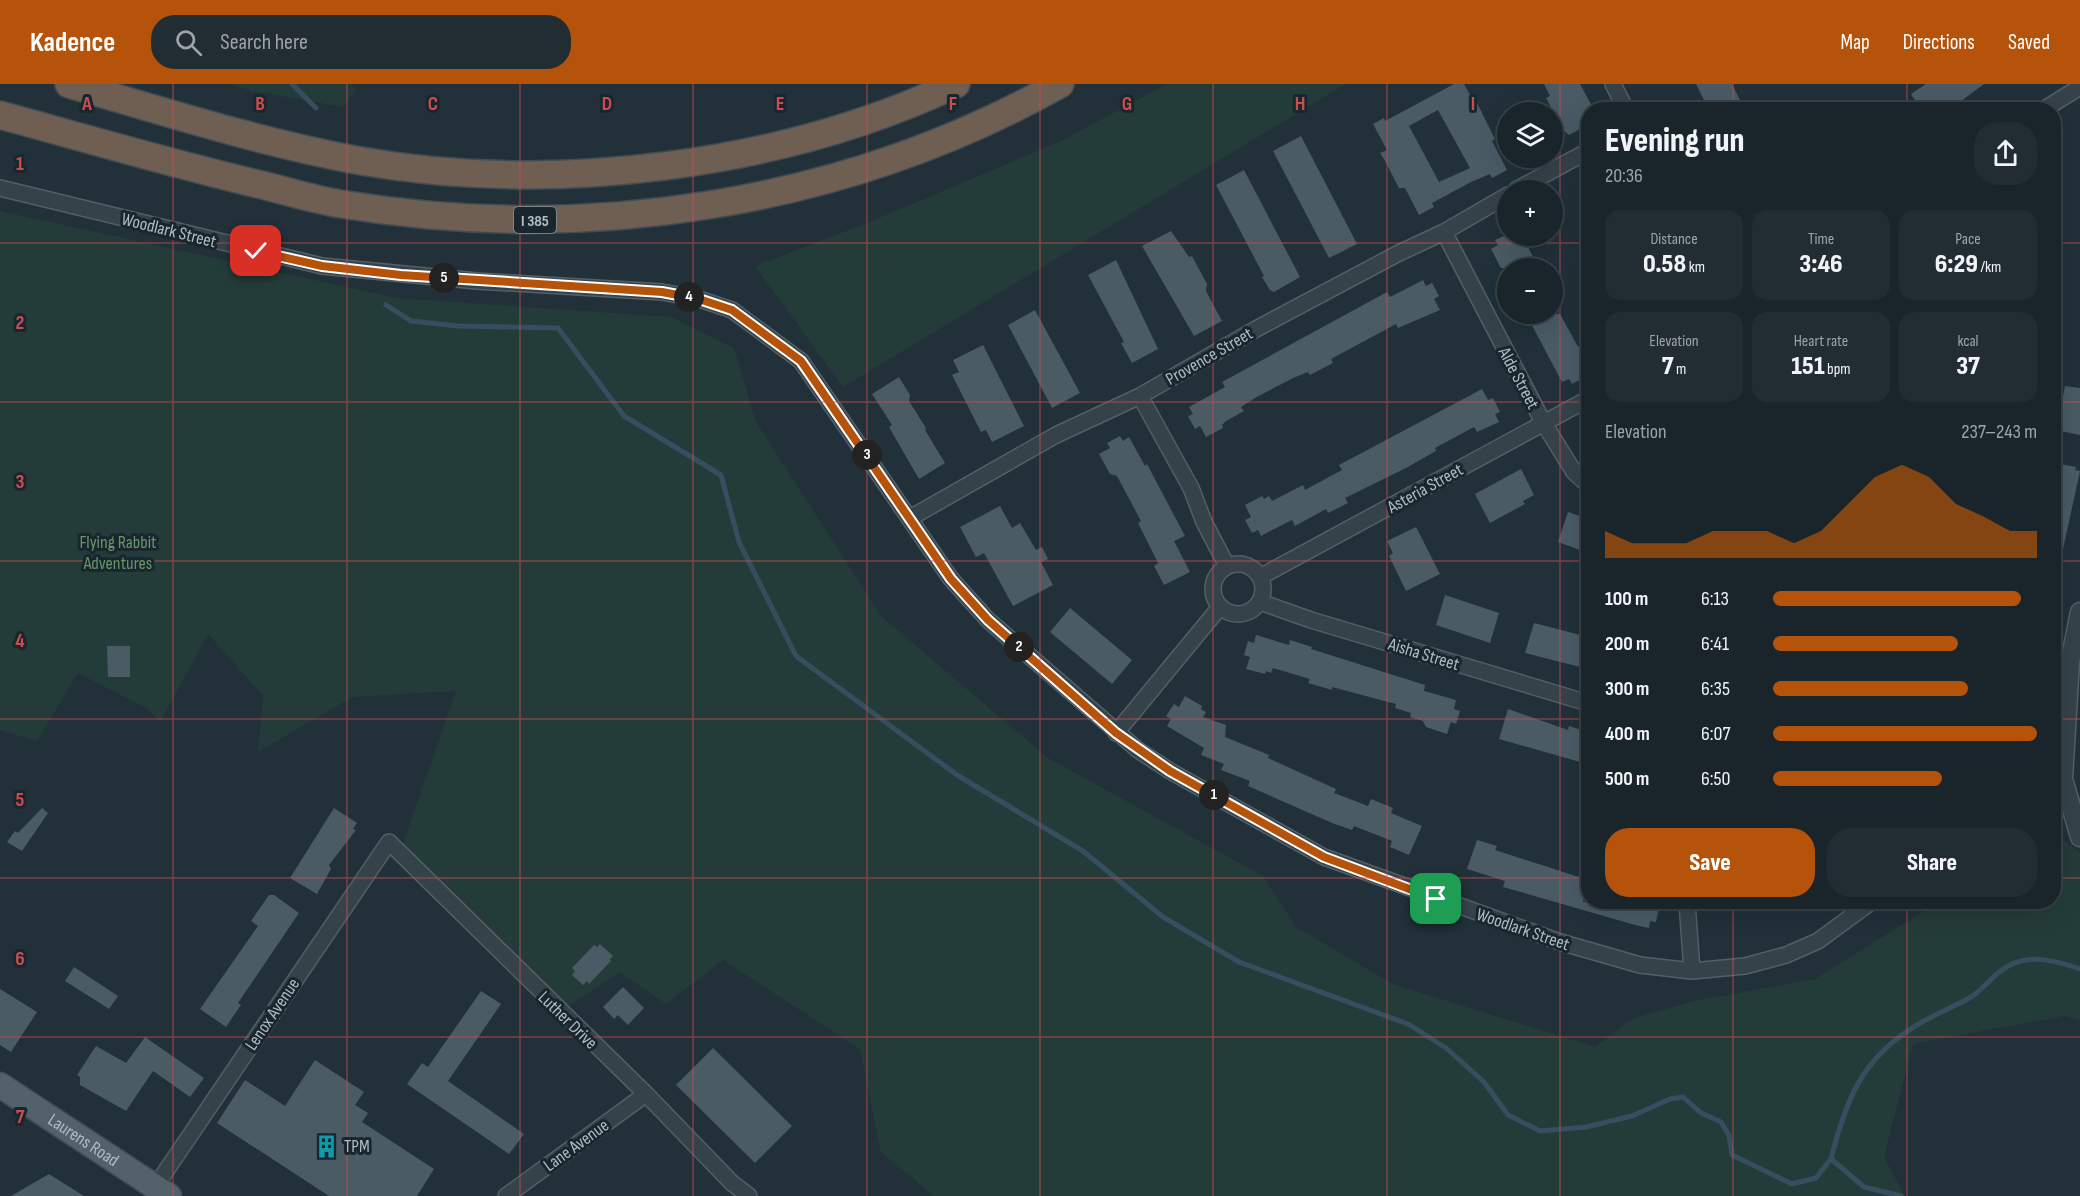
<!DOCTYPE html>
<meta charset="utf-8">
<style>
body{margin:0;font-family:"Sofia Sans Condensed",sans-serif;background:#222c33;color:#f1f3f6;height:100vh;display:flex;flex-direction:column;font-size:22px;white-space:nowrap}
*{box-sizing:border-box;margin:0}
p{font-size:20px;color:#9fa4a9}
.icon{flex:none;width:33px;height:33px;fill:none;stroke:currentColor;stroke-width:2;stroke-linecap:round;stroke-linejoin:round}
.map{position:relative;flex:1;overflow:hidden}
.drawer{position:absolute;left:1581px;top:18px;width:480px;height:807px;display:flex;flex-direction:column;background:#19242b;border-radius:24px;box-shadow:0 6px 24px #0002,0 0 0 2px #374147}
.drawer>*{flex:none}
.fabs{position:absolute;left:1497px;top:18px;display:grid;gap:12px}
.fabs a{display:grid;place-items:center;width:66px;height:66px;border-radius:50%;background:#19242b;box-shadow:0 6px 24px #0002,0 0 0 2px #374147;font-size:30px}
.pin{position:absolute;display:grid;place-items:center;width:51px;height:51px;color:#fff;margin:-26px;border-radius:12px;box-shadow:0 3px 9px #0006}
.km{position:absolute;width:30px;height:30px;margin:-15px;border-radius:50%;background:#222;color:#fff;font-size:16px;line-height:30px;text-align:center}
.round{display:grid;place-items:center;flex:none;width:63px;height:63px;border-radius:24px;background:#222c33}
.head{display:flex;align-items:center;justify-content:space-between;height:102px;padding:0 24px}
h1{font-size:33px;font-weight:800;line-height:45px}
.stats{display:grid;grid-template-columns:repeat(3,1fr);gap:9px;height:102px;padding:6px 24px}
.stats div{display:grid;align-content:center;border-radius:15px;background:#222c33;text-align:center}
.stats b{font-size:26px;font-weight:800}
.stats small{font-size:16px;font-weight:400}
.stats p{font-size:16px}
.chart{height:168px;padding:12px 24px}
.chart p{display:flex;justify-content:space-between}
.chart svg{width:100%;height:108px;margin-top:6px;fill:#b45309;opacity:.7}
.action{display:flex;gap:12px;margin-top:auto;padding:12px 24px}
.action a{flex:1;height:69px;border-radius:24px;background:#b45309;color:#fff;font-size:24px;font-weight:800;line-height:69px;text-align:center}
.action a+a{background:#222c33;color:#f1f3f6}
ul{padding:0 24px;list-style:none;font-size:20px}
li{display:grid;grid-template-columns:96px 72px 1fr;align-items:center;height:45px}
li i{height:15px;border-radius:8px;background:#b45309}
header{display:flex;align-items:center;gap:36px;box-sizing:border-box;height:84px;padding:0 30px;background:#b45309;color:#fff}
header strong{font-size:28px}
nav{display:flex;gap:33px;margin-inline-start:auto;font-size:21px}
.search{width:420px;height:54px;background:#222c33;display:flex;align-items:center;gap:15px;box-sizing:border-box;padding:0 21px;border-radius:24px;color:#9fa4a9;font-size:22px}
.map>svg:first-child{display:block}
.green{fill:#243c39}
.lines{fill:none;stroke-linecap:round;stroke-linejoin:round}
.stream{stroke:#354f60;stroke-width:5}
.building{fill:#4a5b65;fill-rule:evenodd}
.minor-casing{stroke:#535f67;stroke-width:18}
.tertiary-casing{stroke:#535f67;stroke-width:21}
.primary-casing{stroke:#414d56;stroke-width:27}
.motorway-casing{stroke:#404c54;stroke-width:30}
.minor{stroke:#354249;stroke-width:15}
.tertiary{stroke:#354249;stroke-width:18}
.primary{stroke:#53616a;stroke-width:24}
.motorway{stroke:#6f5e52;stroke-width:27}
.route-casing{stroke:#fff;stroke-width:12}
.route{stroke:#b45309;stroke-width:8}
.grid{fill:none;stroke:#cc4d50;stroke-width:1.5;stroke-opacity:0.55}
.labels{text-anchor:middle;stroke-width:6;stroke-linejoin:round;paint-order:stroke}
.shield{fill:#1a262e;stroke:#839098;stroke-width:1.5}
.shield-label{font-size:16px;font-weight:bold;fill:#b0bdc6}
.street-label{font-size:18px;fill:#b0bdc6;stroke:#1a262e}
.park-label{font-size:18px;fill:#679668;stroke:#1a262e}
.poi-label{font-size:18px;fill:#b0bdc6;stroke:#1a262e;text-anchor:start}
.grid-label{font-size:20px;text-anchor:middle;font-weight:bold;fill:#cc4d50;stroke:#1a262e;stroke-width:6;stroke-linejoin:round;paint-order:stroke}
</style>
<header>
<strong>Kadence</strong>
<div class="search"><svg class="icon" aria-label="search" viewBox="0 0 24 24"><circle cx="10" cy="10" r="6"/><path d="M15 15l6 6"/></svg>Search here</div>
<nav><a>Map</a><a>Directions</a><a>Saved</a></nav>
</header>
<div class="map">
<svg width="2080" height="1112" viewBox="0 0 2080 1112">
<rect width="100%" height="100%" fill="#213039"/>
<path class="green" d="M231 0H352L355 7 343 23 252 7Z
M1167 0H1346L843 303 755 182 867 139 1061 57Z
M0 127 397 214 671 233 734 264 756 338 881 532 1048 674 1263 792 1296 843 1393 900 1595 963 1634 934 1694 917 1815 895 1938 818H2054V749L2080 769V936L2064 932 1913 960 1884 1073 1905 1112H934L881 1068 860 965 723 876 666 920 620 888 566 924 403 760 456 607 352 613 258 668 263 612 208 550 160 638 148 625 78 589 37 657 0 646Z"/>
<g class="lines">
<path class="stream" d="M292 0 316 24
M386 221 411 237 458 242 558 244 624 332 721 391 739 458 796 572 957 691 1083 767 1163 833 1239 878 1408 940 1446 964 1484 998 1508 1031 1540 1047 1586 1043 1632 1032 1670 1015 1683 1013 1701 1029 1721 1038 1729 1051 1732 1071 1792 1100 1816 1094 1831 1075 1864 1103 1901 1112
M1831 1075C1846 1015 1862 974 1917 941 1935 930 1954 923 1971 913 1981 907 1989 896 1998 889 2023 868 2051 875 2080 885"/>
</g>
<path class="building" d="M1454 0H1464L1474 18 1476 17 1495 55 1492 57 1507 86 1492 94 1490 90 1471 98 1432 119 1434 123 1419 131 1405 104H1399L1384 75 1380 69 1387 66 1373 40 1384 34 1385 37ZM1438 26 1470 84 1439 98 1409 42Z
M1544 0H1580L1594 26H1588V57L1580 45 1569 51 1563 46 1546 14 1550 12Z
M1696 0H1732L1745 26H1709Z
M1926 0H1984L1949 26H1921L1911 10Z
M1301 52 1357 160 1329 174 1273 67Z
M1244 86 1300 193 1274 208 1270 206 1262 193 1264 192 1216 101Z
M1171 147 1189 173 1192 172 1207 200 1206 207 1222 237 1194 252 1142 162Z
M1504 152H1523L1538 184H1501L1491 165 1498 161 1495 156Z
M1116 176 1158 265 1132 279 1121 259 1124 258 1088 191Z
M1423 196 1426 202 1432 199 1439 212 1434 215 1440 226 1398 244 1396 240 1331 275 1333 279 1310 291 1308 288 1293 294 1255 314 1241 323 1244 327 1226 337 1222 341 1223 344 1206 353 1200 342 1195 345 1188 332 1193 330 1189 323 1225 303 1222 298 1387 208 1390 213Z
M1035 226 1080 309 1052 324 1008 241Z
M1526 230H1560L1577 261 1581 266 1583 265 1588 274V284L1582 288 1585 293 1572 300 1569 295 1562 298Z
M983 261 1024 342 992 358 986 346 981 348 952 291 959 288 953 276Z
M899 293 910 311 909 317 926 344 925 346 945 379 919 395 889 343 892 341 872 310Z
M2065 302 2080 304V351L2056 346V334L2059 333Z
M1482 305 1488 316 1493 314 1500 328 1495 330 1499 338 1477 348 1474 343 1435 364 1436 367 1406 384 1345 414 1348 419 1328 429 1326 425 1295 442 1292 436 1261 452 1258 446 1252 449 1245 436 1251 433 1245 421 1262 412 1264 415 1269 412 1272 417 1303 401 1305 406 1342 386 1339 381Z
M1120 352 1123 357 1129 353 1145 382 1147 380 1185 452 1174 457 1190 488 1164 501 1154 482 1158 479 1138 439 1141 437 1117 392 1110 390 1099 370 1110 364 1107 359Z
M2054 379 2076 383 2075 386 2080 387 2060 479H2054Z
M1521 385 1534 411 1523 417 1525 420 1490 439 1475 410Z
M1000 422 1012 444 1020 439 1036 466 1042 463 1048 475 1041 478 1053 501 1013 522 984 469 976 473 960 443Z
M1568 428 1588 435 1580 466 1558 458Z
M1416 443 1440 490 1406 507 1389 472 1393 469 1387 457Z
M1445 511 1499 529 1490 559 1436 541Z
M1070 524 1132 576 1112 600 1050 548Z
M1534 539 1588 553V585L1525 569Z
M1256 551 1289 561 1290 556 1312 563 1311 565 1425 601 1424 607 1456 616 1454 625 1460 627 1456 640 1451 638 1447 650 1426 643 1423 637 1410 633 1411 629 1395 624 1396 620 1332 603V606L1308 599 1310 595 1273 584 1271 589 1266 587 1265 590 1246 585 1250 573 1244 571 1248 557 1254 559Z
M107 562H130V593H108Z
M1185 612 1202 622 1201 625 1206 628 1203 633 1226 641 1225 653 1269 671 1268 674 1336 705 1334 709 1368 722 1371 715 1393 724 1391 729 1422 742 1409 771 1390 763 1392 757 1354 742 1352 746 1332 739 1248 702 1250 697 1221 686 1224 680 1201 671 1204 664 1167 642 1171 635 1166 632 1174 620 1179 623Z
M1508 625 1568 646 1569 642 1588 648 1580 678 1499 655Z
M42 724 48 729 22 767 7 758 15 747 18 749Z
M334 724 357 739 353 745 356 746 329 781 331 785 317 810 290 794Z
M1477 756 1497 762 1495 766 1588 796 1583 818H1654L1653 822 1659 823 1656 838 1650 837 1649 844 1635 841 1503 803 1505 797 1467 785Z
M269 811H274L299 829 238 919 241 921 226 943 200 925 258 842 251 837Z
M600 860 613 872 610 875 611 877 589 900 587 897 583 901 572 891 575 887 572 884 594 861 597 863Z
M74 883 118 912 109 925 65 897Z
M623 903 644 924 628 941 618 931 614 935 603 923Z
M0 905 37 928 11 968 0 961Z
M481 907 501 920 448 997 524 1050 509 1070 407 1000 422 979 428 983Z
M145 953 204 994 190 1013 153 987 126 1027 80 1001V993L77 991 96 962 126 979Z
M713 964 792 1042 755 1079 676 1001Z
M315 976 364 1008 355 1021 368 1029 362 1038 434 1085 417 1112H329L217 1039 245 996 285 1022Z
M49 1090 84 1112H11Z"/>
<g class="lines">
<defs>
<path id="minor" d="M1613 0 1626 26
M2043 26 2080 3
M0 104 322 182 477 197 662 208 699 215 732 226 801 277 951 495 988 536 1138 666 1170 687 1324 773 1560 858 1640 881 1692 887 1745 882 1786 871 1818 857 1871 818
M1516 106 1588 67
M1444 148 1543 338 1574 388 1588 401
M1140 312 1191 404 1204 438 1227 482
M910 434 1056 351 1140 312 1256 245 1397 170 1444 148 1508 111
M1213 505a25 25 0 1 1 50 0a25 25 0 1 1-50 0Z
M1260 493 1588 315
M1260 518 1311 536 1588 619
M1116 649 1220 523
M1687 818 1692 887
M155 1103 389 758 646 1010 732 1099 749 1112
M506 1112 646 1010"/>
<path id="tertiary" d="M2080 528 2070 578 2063 695 2080 753"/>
<g id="primary">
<path id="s1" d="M0 1001 169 1112"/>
</g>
<path id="motorway" d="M69 0C166 28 262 59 361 77 553 110 780 83 956 0
M0 31C88 55 176 81 266 102 290 108 315 116 341 120 585 160 843 122 1060 0"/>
</defs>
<use href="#minor" class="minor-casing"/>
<use href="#tertiary" class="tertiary-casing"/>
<use href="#primary" class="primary-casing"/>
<use href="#motorway" class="motorway-casing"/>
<use href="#minor" class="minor"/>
<use href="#tertiary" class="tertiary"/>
<use href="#primary" class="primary"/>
<use href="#motorway" class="motorway"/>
</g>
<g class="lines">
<defs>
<path id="route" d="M256 167 322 182 401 191 662 208 699 215 732 226 801 277 951 495 988 536 1116 649 1170 687 1324 773 1436 815"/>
</defs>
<use href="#route" class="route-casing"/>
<use href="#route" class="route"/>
</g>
<path class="grid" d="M173 0V1112M347 0V1112M520 0V1112M693 0V1112M867 0V1112M1040 0V1112M1213 0V1112M1387 0V1112M1560 0V1112M1733 0V26M1907 0V26M0 159H1588M2054 159H2080M0 318H1588M2054 318H2080M0 477H1588M2054 477H2080M0 635H1588M2054 635H2080M0 794H1588M2054 794H2080M1733 818V1112M1907 818V1112M0 953H2080"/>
<defs>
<symbol id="building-bare" viewBox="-9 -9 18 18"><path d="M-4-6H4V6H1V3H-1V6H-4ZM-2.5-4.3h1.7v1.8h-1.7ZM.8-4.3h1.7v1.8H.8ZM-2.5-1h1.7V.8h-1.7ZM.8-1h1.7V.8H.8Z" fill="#0f9aa8" stroke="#1a262e" stroke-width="2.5" paint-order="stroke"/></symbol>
</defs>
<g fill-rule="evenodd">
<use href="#building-bare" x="310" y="1046" width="33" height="33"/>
</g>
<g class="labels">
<rect class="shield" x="514" y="123" width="42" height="26" rx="4.5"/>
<g class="shield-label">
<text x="535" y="142">I 385</text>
</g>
<g class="street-label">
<text transform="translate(169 146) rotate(14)" y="6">Woodlark Street</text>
<text transform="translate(1209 272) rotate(-30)" y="6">Provence Street</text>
<text transform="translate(1519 294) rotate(62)" y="6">Alde Street</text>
<text transform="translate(1425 404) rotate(-29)" y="6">Asteria Street</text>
<text transform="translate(1424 570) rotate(17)" y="6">Aisha Street</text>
<text transform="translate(1523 845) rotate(19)" y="6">Woodlark Street</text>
<text transform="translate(272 930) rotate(-56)" y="6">Lenox Avenue</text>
<text transform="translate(568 936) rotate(44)" y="6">Luther Drive</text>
<text dy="6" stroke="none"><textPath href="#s1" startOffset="100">Laurens Road</textPath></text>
<text transform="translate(576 1061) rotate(-36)" y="6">Lane Avenue</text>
</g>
<g class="park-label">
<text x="118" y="464">Flying Rabbit<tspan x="118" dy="21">Adventures</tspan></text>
</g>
<g class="poi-label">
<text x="344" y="1068">TPM</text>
</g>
</g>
<g class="grid-label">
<text x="87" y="26">A</text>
<text x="260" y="26">B</text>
<text x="433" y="26">C</text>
<text x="607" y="26">D</text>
<text x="780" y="26">E</text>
<text x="953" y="26">F</text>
<text x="1127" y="26">G</text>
<text x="1300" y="26">H</text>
<text x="1473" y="26">I</text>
<text x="20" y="86">1</text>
<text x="20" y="245">2</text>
<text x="20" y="404">3</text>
<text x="20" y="563">4</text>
<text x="20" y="722">5</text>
<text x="20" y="881">6</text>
<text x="20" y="1039">7</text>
</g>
</svg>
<div class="fabs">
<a><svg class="icon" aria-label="layers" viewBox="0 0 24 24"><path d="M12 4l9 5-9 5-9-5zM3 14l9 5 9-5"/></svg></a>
<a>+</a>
<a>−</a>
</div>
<div class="pin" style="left:1436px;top:815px;background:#1e9e55"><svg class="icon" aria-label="arrive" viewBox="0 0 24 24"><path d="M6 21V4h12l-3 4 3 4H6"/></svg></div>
<div class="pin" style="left:256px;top:167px;background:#d93025"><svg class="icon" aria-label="check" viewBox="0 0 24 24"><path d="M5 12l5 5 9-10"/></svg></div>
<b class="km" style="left:1214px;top:711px">1</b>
<b class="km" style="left:1019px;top:563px">2</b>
<b class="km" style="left:867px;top:371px">3</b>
<b class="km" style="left:689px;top:213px">4</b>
<b class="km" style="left:444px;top:194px">5</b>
<section class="drawer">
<div class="head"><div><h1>Evening run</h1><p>20:36</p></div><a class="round"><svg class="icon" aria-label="share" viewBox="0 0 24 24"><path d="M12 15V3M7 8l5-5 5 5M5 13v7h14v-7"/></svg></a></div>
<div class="stats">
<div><p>Distance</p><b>0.58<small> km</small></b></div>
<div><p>Time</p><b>3:46</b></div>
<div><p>Pace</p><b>6:29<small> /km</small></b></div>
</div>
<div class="stats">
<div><p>Elevation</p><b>7<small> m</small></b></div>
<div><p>Heart rate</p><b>151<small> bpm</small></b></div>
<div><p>kcal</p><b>37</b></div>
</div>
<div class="chart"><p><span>Elevation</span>237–243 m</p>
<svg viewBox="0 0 160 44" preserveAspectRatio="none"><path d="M0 44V33L10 38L20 38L30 38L40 33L50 33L60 33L70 38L80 33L90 22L100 11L110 6L120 11L130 22L140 27L150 33L160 33V44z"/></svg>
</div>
<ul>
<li><b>100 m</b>6:13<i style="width:94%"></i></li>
<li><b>200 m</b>6:41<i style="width:70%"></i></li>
<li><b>300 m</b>6:35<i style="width:74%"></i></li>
<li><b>400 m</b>6:07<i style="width:100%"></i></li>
<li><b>500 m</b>6:50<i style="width:64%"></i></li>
</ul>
<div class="action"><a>Save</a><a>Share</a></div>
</section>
</div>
